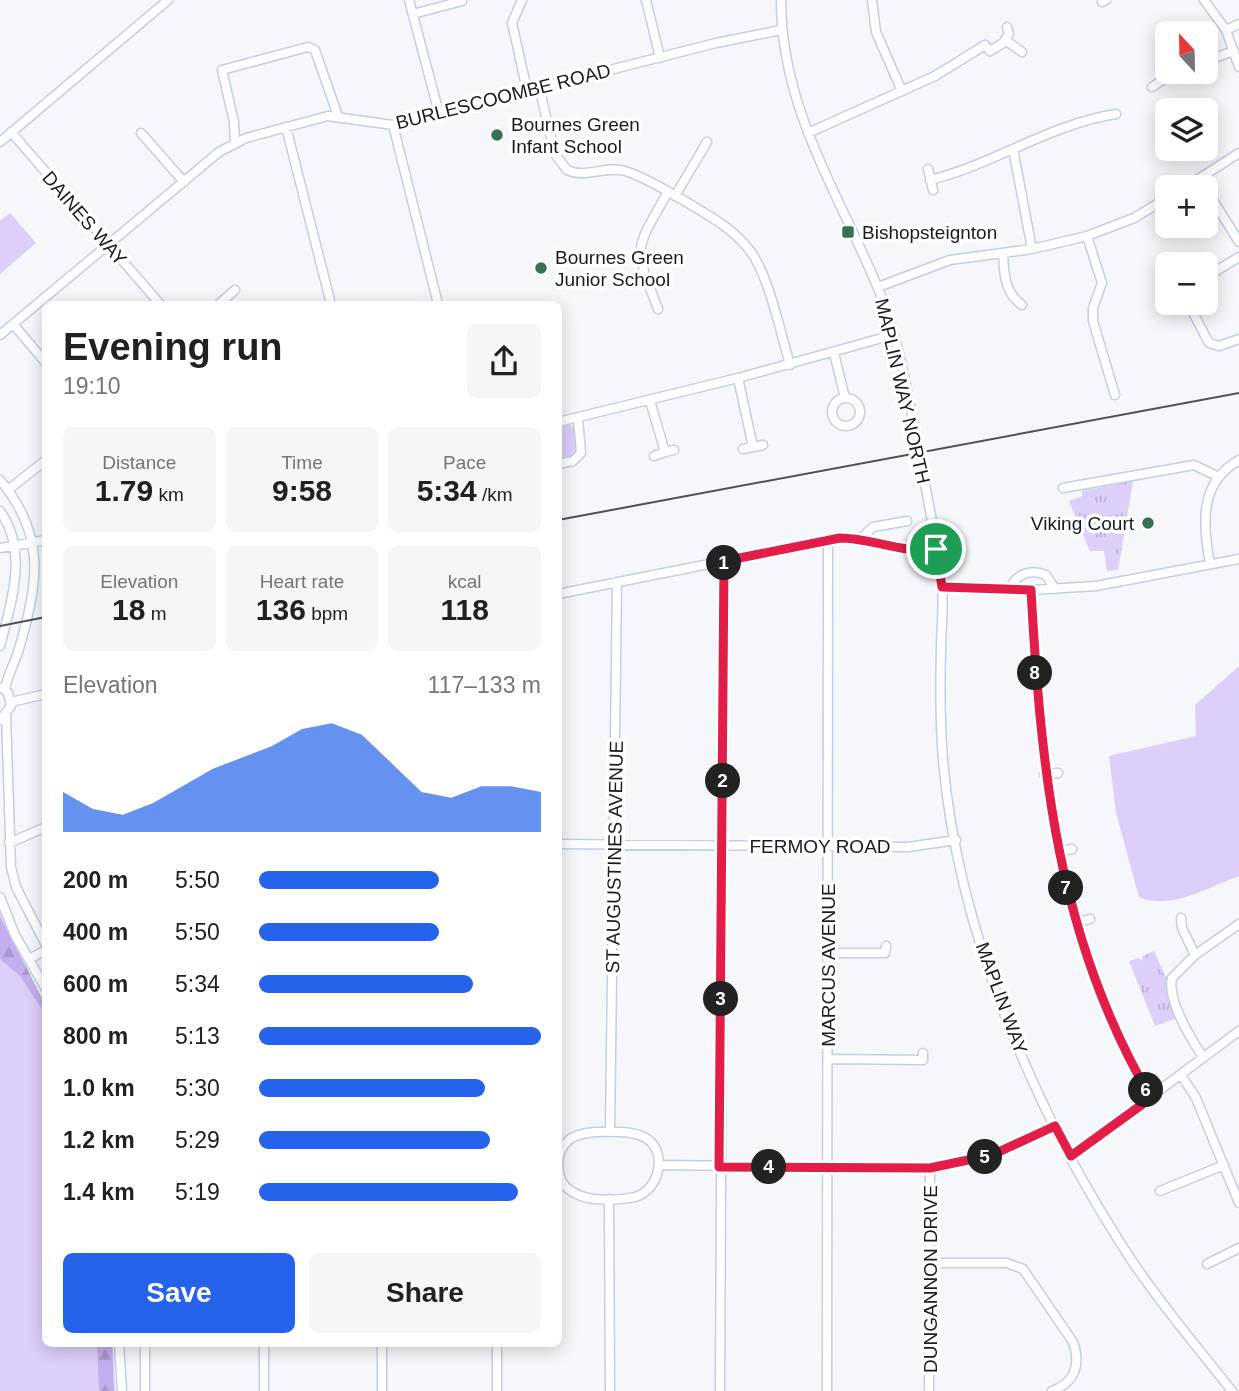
<!DOCTYPE html>
<meta charset="utf-8">
<style>
body{margin:0;font-family:Helvetica,sans-serif;background:#f6f6f6;color:#202124;height:100vh;display:flex;flex-direction:column;font-size:26px;white-space:nowrap}
*{box-sizing:border-box;margin:0}
p{font-size:23px;color:#757577}
.icon{flex:none;width:38px;height:38px;fill:none;stroke:currentColor;stroke-width:2;stroke-linecap:round;stroke-linejoin:round}
.map{position:relative;flex:1;overflow:hidden}
.side{position:absolute;left:42px;top:301px;width:520px;height:1046px;display:flex;flex-direction:column;background:#fff;border-radius:10px;box-shadow:0 4px 18px #0003}
.side>*{flex:none}
.needle{width:46px;rotate:338deg}
.buttons{position:absolute;left:1155px;top:21px;display:grid;gap:14px}
.buttons a{display:grid;place-items:center;width:63px;height:63px;border-radius:10px;background:#fff;box-shadow:0 4px 18px #0003;font-size:35px}
.pin{position:absolute;display:grid;place-items:center;width:60px;height:60px;color:#fff;margin:-30px;border:4px solid #fff;border-radius:50%;box-shadow:0 2px 7px #0007}
.km{position:absolute;width:35px;height:35px;margin:-18px;border-radius:50%;background:#222;color:#fff;font-size:19px;line-height:35px;text-align:center}
.round{display:grid;place-items:center;flex:none;width:74px;height:74px;border-radius:10px;background:#f6f6f6}
.overview{display:flex;align-items:center;justify-content:space-between;height:119px;padding:0 21px}
h1{font-size:38px;font-weight:700;line-height:52px}
.metrics{display:grid;grid-template-columns:repeat(3,1fr);gap:10px;height:119px;padding:7px 21px}
.metrics div{display:grid;align-content:center;border-radius:10px;background:#f6f6f6;text-align:center}
.metrics b{font-size:30px;font-weight:700}
.metrics small{font-size:19px;font-weight:400}
.metrics p{font-size:19px}
.chart{height:196px;padding:14px 21px}
.chart p{display:flex;justify-content:space-between}
.chart svg{width:100%;height:126px;margin-top:7px;fill:#2563eb;opacity:.7}
.button{display:flex;gap:14px;margin-top:auto;padding:14px 21px}
.button a{flex:1;height:80px;border-radius:10px;background:#2563eb;color:#fff;font-size:28px;font-weight:700;line-height:80px;text-align:center}
.button a+a{background:#f6f6f6;color:#202124}
ul{padding:0 21px;list-style:none;font-size:23px}
li{display:grid;grid-template-columns:112px 84px 1fr;align-items:center;height:52px}
li i{height:18px;border-radius:9px;background:#2563eb}
.map>svg:first-child{display:block}
.grass{fill:#dccffa}
.forest{fill:url(#forest-firs)}
.park{fill:url(#park-tufts)}
.lines{fill:none;stroke-linecap:round;stroke-linejoin:round}
.minor-casing{stroke:#c3cfe2;stroke-width:11}
.minor{stroke:#fff;stroke-width:8}
.rail{stroke:#4e5258;stroke-width:2}
.minor-bridge-casing{stroke:#c3cfe2;stroke-width:11;stroke-linecap:butt}
.minor-bridge{stroke:#fff;stroke-width:8}
.route-casing{stroke:#fff;stroke-width:14}
.route{stroke:#e11d48;stroke-width:9}
.poi-dot{fill:#377058;stroke:#fff;stroke-width:2.5}
.labels{text-anchor:middle;stroke-width:7;stroke-linejoin:round;paint-order:stroke}
.street-label{font-size:19px;fill:#171b22;stroke:#fff}
.poi-label{font-size:19px;fill:#171b22;stroke:#fff;text-anchor:start}
</style>
<div class="map">
<svg width="1239" height="1391" viewBox="0 0 1239 1391">
<defs>
<pattern id="forest-firs" width="22" height="20" patternUnits="userSpaceOnUse" patternTransform="scale(1.75)"><rect width="22" height="20" fill="#c3aeef"/><path d="M5 1l3.5 6h-7zM16 11l3.5 6h-7z" fill="#a795cd"/></pattern>
<pattern id="park-tufts" width="24" height="20" patternUnits="userSpaceOnUse" patternTransform="scale(1.75)"><rect width="24" height="20" fill="#dccffa"/><path d="M3 7l-1-3M5 7V3M7 7l1-3M15 17l-1-3M17 17v-4M19 17l1-3" fill="none" stroke="#bcb1d6"/></pattern>
</defs>
<rect width="100%" height="100%" fill="#f5f7fb"/>
<path class="grass" d="M10 213 36 243 0 274V221Z
M570 425 577 431 578 450 575 457 558 461V426Z
M1239 666V876C1209 887 1170 911 1139 897L1116 813 1109 756 1196 736 1195 705Z
M0 912 45 1005 46 1344H113L115 1391H0Z"/>
<path class="forest" d="M0 917 45 1004V1014L20 976 0 959Z
M97 1344H112L114 1391H99Z"/>
<path class="park" d="M1133 481 1118 570 1107 571 1104 551H1090L1069 501 1082 496V491Z
M1154 951 1165 976 1169 978 1168 988 1177 1018 1155 1026 1129 961 1139 958 1141 961 1143 956Z"/>
<g class="lines">
<defs>
<path id="minor" d="M409 0 439 113
M522 0 512 23 527 90
M646 0 660 58
M781 0C781 107 837 190 877 286 898 334 907 390 917 441
M872 0 876 32 901 89
M1204 0 1226 30 1239 67
M1102 2 1106 0
M413 14 462 1
M1226 30 1239 24
M1005 40 1022 52
M1206 61 1234 51
M539 87 555 154 567 170C586 179 605 165 625 171 645 177 665 190 683 200 708 215 733 228 751 252 769 277 781 334 790 365
M1152 87 1172 74 1184 72
M393 125 438 304
M286 127 331 304
M11 132 160 304
M141 133 184 182
M808 133 935 76 985 45 990 51 1003 43 1009 34 1007 27
M0 142 168 0
M235 142 234 122 222 70 308 47 315 50 338 116
M1013 149 1032 249
M928 169 933 190
M930 180C995 164 1050 124 1116 114
M1186 187 1239 153
M1206 189 1239 242
M675 196 707 142
M1087 236 1102 283 1093 308V321L1115 395
M1003 253C1004 273 1004 292 1022 305
M1206 277 1239 257
M878 287 950 260 1032 249 1087 236 1134 218 1167 198
M1188 303 1209 343 1219 346 1239 339
M219 304 235 290
M658 309C633 244 634 252 668 192
M13 324 46 363
M0 335 219 152 246 138 328 116 393 125 716 43 781 30
M834 353 845 398
M738 378 753 447 763 445
M832 412a14 14 0 1 1 28 0a14 14 0 1 1-28 0Z
M650 401 665 452 674 450
M558 422 738 378 893 335
M743 449 753 447
M654 456 665 452
M558 464 573 461 581 453 578 419
M923 471C929 509 938 547 942 586 944 606 941 628 941 649 940 686 940 724 943 760 958 934 1037 1117 1132 1261 1163 1307 1198 1348 1232 1391
M0 480C47 536 38 583 19 649 15 663 7 675 5 690
M1063 488 1194 465 1219 477
M8 490 46 460
M0 511C29 551 11 603 0 646
M860 539 873 527 907 521
M0 548 46 540
M1210 564C1203 526 1198 483 1239 460
M942 587 1031 590 1096 586 1239 559
M1010 589C1016 573 1031 569 1046 575L1055 589
M1031 590C1041 771 1057 938 1151 1098
M558 594 840 538C873 538 901 554 936 549
M11 702 46 694
M6 715 11 867 16 887 46 945
M0 720 11 706 8 693 2 688
M1044 774 1058 773
M9 843 46 827
M558 844 908 847 956 840
M1058 852 1072 849
M0 897 15 935 46 989
M1181 918 1182 928 1195 955
M1075 923 1090 919
M829 953H885L886 946
M29 959 46 950
M1203 1057C1191 1039 1167 1000 1172 978L1195 955 1239 924
M828 1059 923 1060V1053
M1181 1075 1196 1098 1239 1203
M596 1132C611 1132 630 1130 644 1137 669 1150 660 1190 635 1197 617 1201 586 1202 571 1191 554 1180 554 1152 570 1139 577 1134 587 1133 596 1132Z
M610 1132 617 582
M1071 1156 1239 1031
M659 1165 930 1168 992 1155 1054 1126
M1160 1191 1224 1165
M609 1199 610 1391
M930 1263H1007L1023 1269 1073 1342C1081 1364 1075 1383 1052 1391
M1207 1264 1239 1248
M119 1344 122 1391
M145 1344V1391
M264 1344V1391
M382 1391V1344
M497 1391V1344
M720 1391 724 561
M827 1391 828 539
M929 1391 930 1168"/>
</defs>
<use href="#minor" class="minor-casing"/>
<use href="#minor" class="minor"/>
<path class="rail" d="M558 520 1239 393
M0 626 46 617"/>
<defs>
<path id="minor-bridge" d="M917 441 923 471"/>
</defs>
<use href="#minor-bridge" class="minor-bridge-casing"/>
<use href="#minor-bridge" class="minor-bridge"/>
</g>
<g class="lines">
<defs>
<path id="route" d="M840 538C873 538 901 554 936 549L942 587 1031 590C1041 770 1057 938 1151 1098L1071 1156 1055 1126 992 1155 930 1168 719 1167 724 561Z"/>
</defs>
<use href="#route" class="route-casing"/>
<use href="#route" class="route"/>
</g>
<g class="poi-dot">
<circle cx="497" cy="135" r="7"/>
<rect x="841" y="225" width="14" height="14" rx="3.5"/>
<circle cx="541" cy="268" r="7"/>
<circle cx="1148" cy="523" r="7"/>
</g>
<g class="labels">
<g class="street-label">
<text transform="translate(503 96) rotate(-14)" y="7">BURLESCOOMBE ROAD</text>
<text transform="translate(85 218) rotate(49)" y="7">DAINES WAY</text>
<text transform="translate(903 391) rotate(77)" y="7">MAPLIN WAY NORTH</text>
<text x="820" y="853">FERMOY ROAD</text>
<text transform="translate(614 857) rotate(-89)" y="7">ST AUGUSTINES AVENUE</text>
<text transform="translate(828 965) rotate(-90)" y="7">MARCUS AVENUE</text>
<text transform="translate(1002 998) rotate(70)" y="7">MAPLIN WAY</text>
<text transform="translate(930 1279) rotate(-90)" y="7">DUNGANNON DRIVE</text>
</g>
<g class="poi-label">
<text x="511" y="131">Bournes Green<tspan x="511" dy="22">Infant School</tspan></text>
<text x="862" y="239">Bishopsteignton</text>
<text x="555" y="264">Bournes Green<tspan x="555" dy="22">Junior School</tspan></text>
<text x="1134" y="530" text-anchor="end">Viking Court</text>
</g>
</g>
</svg>
<div class="buttons">
<a><svg class="needle" viewBox="-14 -14 28 28"><path d="M0-13l5 13h-10z" fill="#e53935"/><path d="M0 13l5-13h-10z" fill="#757577"/></svg></a>
<a><svg class="icon" aria-label="layers" viewBox="0 0 24 24"><path d="M12 4l9 5-9 5-9-5zM3 14l9 5 9-5"/></svg></a>
<a>+</a>
<a>−</a>
</div>
<div class="pin" style="left:936px;top:549px;background:#1e9e55"><svg class="icon" aria-label="arrive" viewBox="0 0 24 24"><path d="M6 21V4h12l-3 4 3 4H6"/></svg></div>
<b class="km" style="left:724px;top:563px">1</b>
<b class="km" style="left:723px;top:781px">2</b>
<b class="km" style="left:721px;top:999px">3</b>
<b class="km" style="left:769px;top:1167px">4</b>
<b class="km" style="left:985px;top:1157px">5</b>
<b class="km" style="left:1146px;top:1090px">6</b>
<b class="km" style="left:1066px;top:888px">7</b>
<b class="km" style="left:1035px;top:673px">8</b>
<section class="side">
<div class="overview"><div><h1>Evening run</h1><p>19:10</p></div><a class="round"><svg class="icon" aria-label="share" viewBox="0 0 24 24"><path d="M12 15V3M7 8l5-5 5 5M5 13v7h14v-7"/></svg></a></div>
<div class="metrics">
<div><p>Distance</p><b>1.79<small> km</small></b></div>
<div><p>Time</p><b>9:58</b></div>
<div><p>Pace</p><b>5:34<small> /km</small></b></div>
</div>
<div class="metrics">
<div><p>Elevation</p><b>18<small> m</small></b></div>
<div><p>Heart rate</p><b>136<small> bpm</small></b></div>
<div><p>kcal</p><b>118</b></div>
</div>
<div class="chart"><p><span>Elevation</span>117–133 m</p>
<svg viewBox="0 0 160 44" preserveAspectRatio="none"><path d="M0 44V30L10 36L20 38L30 34L40 28L50 22L60 18L70 14L80 8L90 6L100 10L110 20L120 30L130 32L140 28L150 28L160 30V44z"/></svg>
</div>
<ul>
<li><b>200 m</b>5:50<i style="width:64%"></i></li>
<li><b>400 m</b>5:50<i style="width:64%"></i></li>
<li><b>600 m</b>5:34<i style="width:76%"></i></li>
<li><b>800 m</b>5:13<i style="width:100%"></i></li>
<li><b>1.0 km</b>5:30<i style="width:80%"></i></li>
<li><b>1.2 km</b>5:29<i style="width:82%"></i></li>
<li><b>1.4 km</b>5:19<i style="width:92%"></i></li>
</ul>
<div class="button"><a>Save</a><a>Share</a></div>
</section>
</div>
